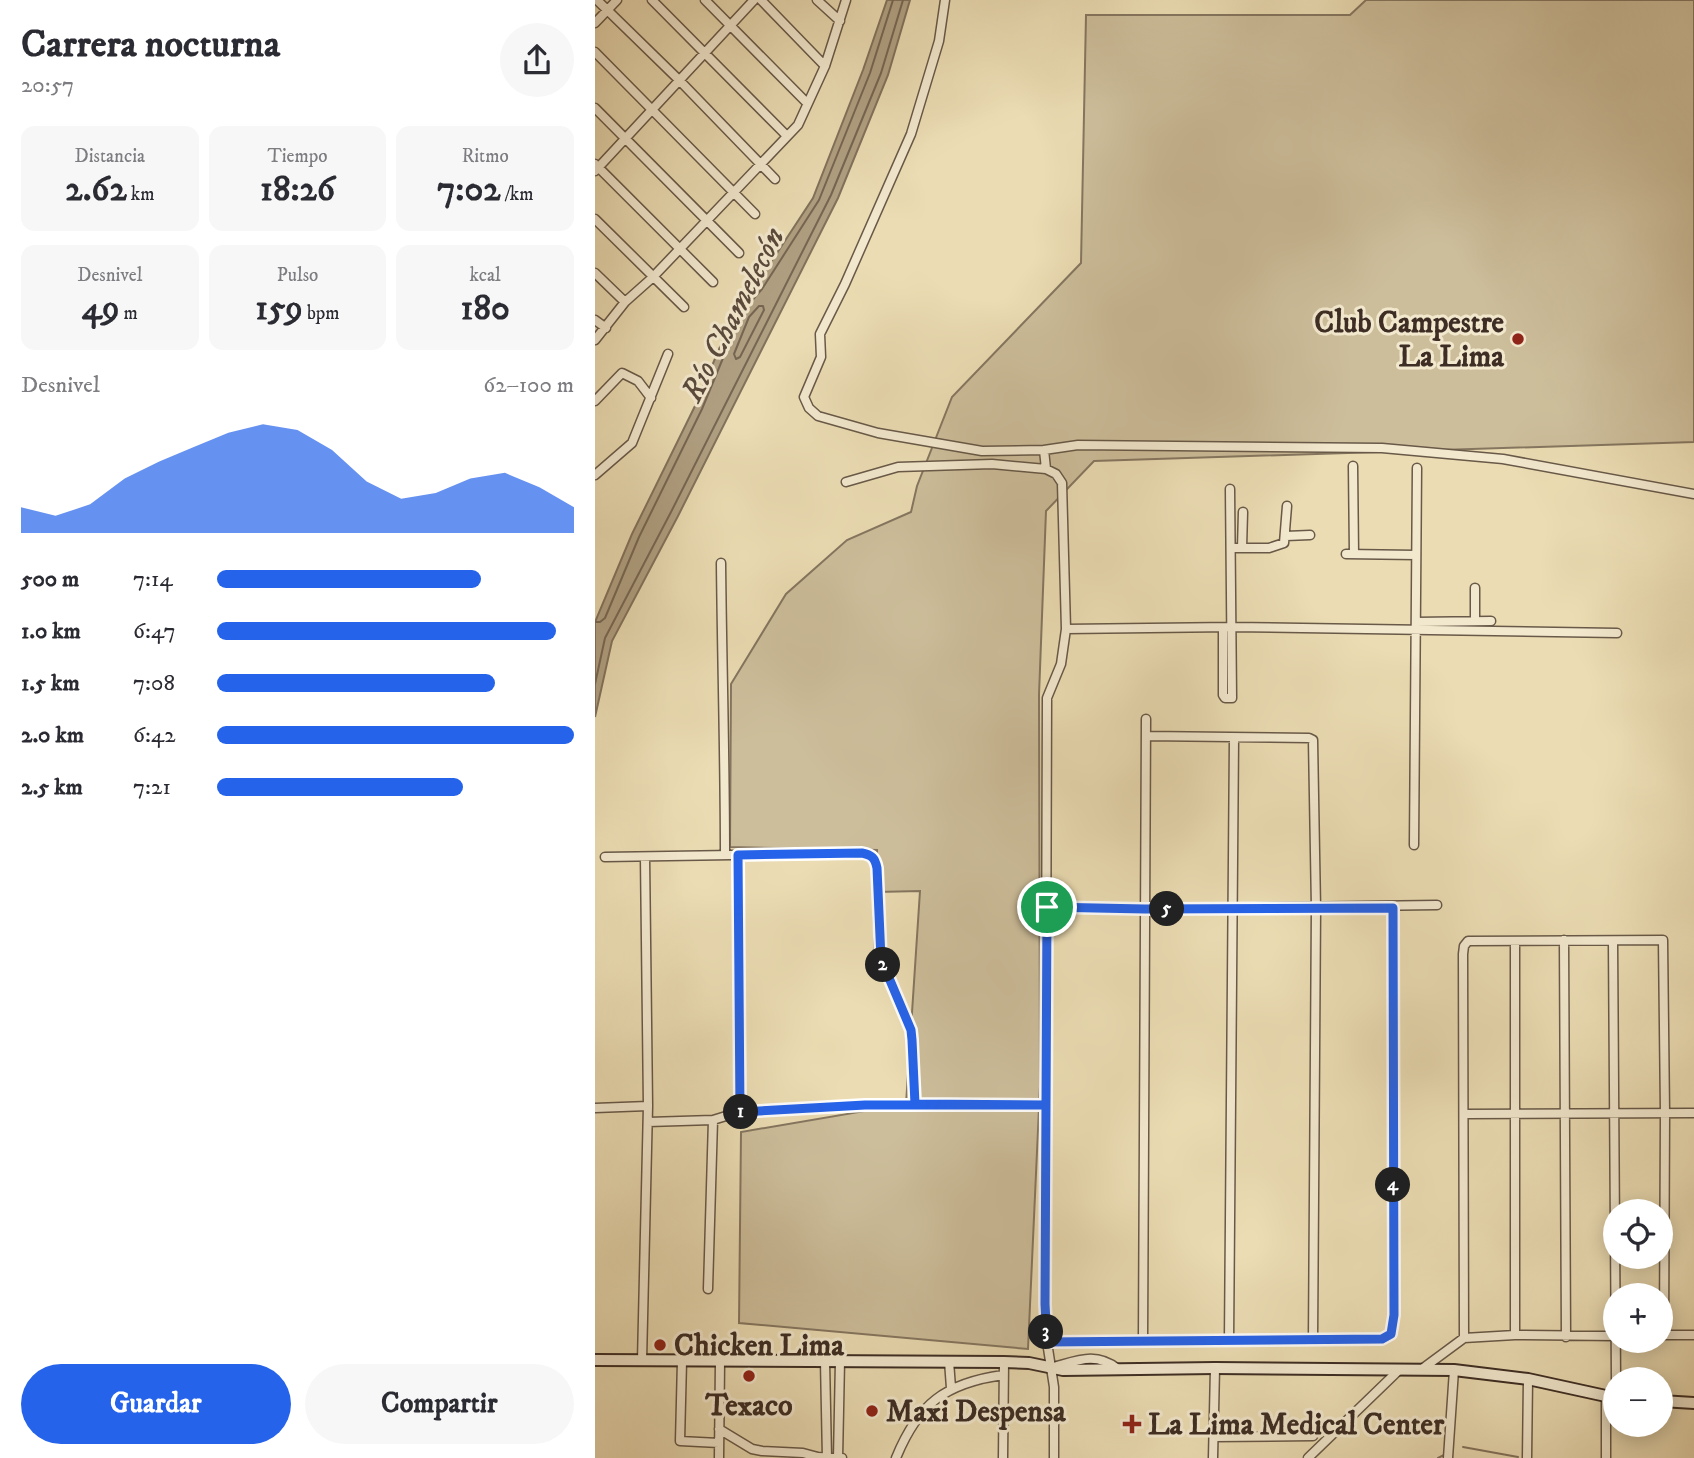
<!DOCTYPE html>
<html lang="es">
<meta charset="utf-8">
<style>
body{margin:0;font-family:"IM FELL DW Pica",serif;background:#f7f7f7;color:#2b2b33;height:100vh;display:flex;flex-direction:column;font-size:26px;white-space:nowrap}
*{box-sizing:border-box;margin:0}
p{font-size:23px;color:#7c7c81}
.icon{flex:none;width:38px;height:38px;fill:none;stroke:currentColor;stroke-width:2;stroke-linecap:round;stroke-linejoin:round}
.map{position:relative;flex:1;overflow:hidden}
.details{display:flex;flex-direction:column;background:#fff;width:595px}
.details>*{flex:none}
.controls{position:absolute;left:1008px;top:1199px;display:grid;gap:14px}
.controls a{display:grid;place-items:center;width:70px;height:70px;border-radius:50%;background:#fff;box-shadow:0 4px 18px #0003;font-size:35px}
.pin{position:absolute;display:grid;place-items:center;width:60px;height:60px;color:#fff;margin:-30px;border:4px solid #fff;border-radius:50%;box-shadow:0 2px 7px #0007}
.km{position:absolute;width:35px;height:35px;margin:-18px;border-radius:50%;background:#222;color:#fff;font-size:19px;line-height:35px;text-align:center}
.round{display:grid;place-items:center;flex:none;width:74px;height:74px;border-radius:37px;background:#f7f7f7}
.summary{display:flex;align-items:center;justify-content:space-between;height:119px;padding:0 21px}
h1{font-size:38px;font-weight:800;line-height:52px}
.stats{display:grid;grid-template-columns:repeat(3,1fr);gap:10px;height:119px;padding:7px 21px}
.stats div{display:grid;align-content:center;border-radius:14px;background:#f7f7f7;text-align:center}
.stats b{font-size:35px;font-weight:800}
.stats small{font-size:19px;font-weight:400}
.stats p{font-size:19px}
.chart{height:196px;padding:14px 21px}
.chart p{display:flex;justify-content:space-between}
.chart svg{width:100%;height:126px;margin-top:7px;fill:#2563eb;opacity:.7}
.action{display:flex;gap:14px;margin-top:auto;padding:14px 21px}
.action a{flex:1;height:80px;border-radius:42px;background:#2563eb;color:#fff;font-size:28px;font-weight:800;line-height:80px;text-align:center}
.action a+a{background:#f7f7f7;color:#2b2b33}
ul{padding:0 21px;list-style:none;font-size:23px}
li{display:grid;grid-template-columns:112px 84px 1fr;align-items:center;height:52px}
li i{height:18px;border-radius:9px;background:#2563eb}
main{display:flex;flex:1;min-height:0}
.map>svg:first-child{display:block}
.green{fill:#cdbe9b;stroke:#857660;stroke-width:2}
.water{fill:#b0a082;stroke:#82725c;stroke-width:2}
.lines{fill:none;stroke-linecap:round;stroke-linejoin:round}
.shore{stroke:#766653;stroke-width:2}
.stream{stroke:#82725c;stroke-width:2}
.street-casing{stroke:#685948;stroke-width:11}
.secondary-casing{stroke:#3d2d24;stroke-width:14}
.street{stroke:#f2e8ce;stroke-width:8}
.secondary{stroke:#f2e8ce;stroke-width:10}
.route-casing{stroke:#fff;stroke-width:14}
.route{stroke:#2563eb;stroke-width:9}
.poi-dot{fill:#8f2418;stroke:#f2e8ce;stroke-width:2.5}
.labels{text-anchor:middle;stroke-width:6;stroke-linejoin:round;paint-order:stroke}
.poi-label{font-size:30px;font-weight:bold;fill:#3d2d24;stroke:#f2e8ce;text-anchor:start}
.water-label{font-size:32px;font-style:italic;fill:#5a4a3c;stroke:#f2e8ce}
</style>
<main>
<section class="details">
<div class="summary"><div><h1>Carrera nocturna</h1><p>20:57</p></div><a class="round"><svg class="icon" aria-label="share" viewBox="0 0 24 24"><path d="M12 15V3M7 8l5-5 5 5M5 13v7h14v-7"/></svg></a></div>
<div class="stats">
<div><p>Distancia</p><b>2.62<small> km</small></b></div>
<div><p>Tiempo</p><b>18:26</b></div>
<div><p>Ritmo</p><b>7:02<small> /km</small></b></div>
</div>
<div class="stats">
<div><p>Desnivel</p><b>49<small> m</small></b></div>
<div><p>Pulso</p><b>159<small> bpm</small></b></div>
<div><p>kcal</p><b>180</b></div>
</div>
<div class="chart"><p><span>Desnivel</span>62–100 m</p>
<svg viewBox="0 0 160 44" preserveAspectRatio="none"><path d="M0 44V35L10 38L20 34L30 25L40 19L50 14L60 9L70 6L80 8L90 15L100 26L110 32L120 30L130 25L140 23L150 28L160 35V44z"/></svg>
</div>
<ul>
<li><b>500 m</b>7:14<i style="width:74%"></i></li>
<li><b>1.0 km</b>6:47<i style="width:95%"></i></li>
<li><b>1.5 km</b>7:08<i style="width:78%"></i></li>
<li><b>2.0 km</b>6:42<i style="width:100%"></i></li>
<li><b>2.5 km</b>7:21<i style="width:69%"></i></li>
</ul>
<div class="action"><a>Guardar</a><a>Compartir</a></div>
</section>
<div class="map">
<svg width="1099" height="1458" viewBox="0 0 1099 1458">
<rect width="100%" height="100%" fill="#ebdcb3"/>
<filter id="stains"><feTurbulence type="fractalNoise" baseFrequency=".00286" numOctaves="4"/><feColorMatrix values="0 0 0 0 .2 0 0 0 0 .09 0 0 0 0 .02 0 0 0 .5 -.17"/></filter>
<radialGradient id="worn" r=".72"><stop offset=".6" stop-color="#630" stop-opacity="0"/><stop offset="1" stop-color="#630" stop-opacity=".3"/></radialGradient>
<path class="green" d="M771 0H1099V442L499 461 451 511 444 695 445 1086 433 1349 144 1323 146 1132 311 1104 325 891 282 892V850L135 847 136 684 191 594 252 540 316 512 322 486 357 397 486 263 491 15H755Z"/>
<path class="water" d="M292 0H315L293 75 243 198 83 516 17 641 0 717V622L37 534 100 406 141 309 161 285 218 198 268 70Z"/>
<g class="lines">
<path class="shore" d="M164 306H168L169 310 145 357 141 359 139 354 154 317Z
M0 622H5L10 618 44 537 107 409 147 312 167 289 224 200 275 73 298 0
M0 684 10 638 76 512 236 195 286 73 308 0"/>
<path class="stream" d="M868 1447 923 1457
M843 1458 849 1455"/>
<defs>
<path id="street" d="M2 0 84 80 180 179
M57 0 191 135
M110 0 212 103
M166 0 230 66
M222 0 245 21
M350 0 344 41 316 134 250 284 225 334 226 357 209 397 214 408 223 416 283 433 387 451 449 450
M0 23 22 0
M0 52 160 214
M0 108 144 253
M0 164 118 282
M0 171 159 0
M0 219 89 307
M0 273 30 302
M0 320 11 328
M0 340 30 302 57 278 203 125 230 66 251 0
M0 401 27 373 43 381 56 398
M758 466 759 554
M451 469 449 450 483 445 787 448 908 459 1099 494
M0 475 37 443 73 354
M251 482 303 467 397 464 451 469 461 474 467 483 471 629
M691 536 715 535
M636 548H674L689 543 692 506
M647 548 648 512
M751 554 821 555
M126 563C127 661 130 758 130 855
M880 588V621
M821 622 896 621
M628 628V695L630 698H637L635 489
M552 736 714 738 718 740 721 908 718 1340
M819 845 822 468
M143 855 144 1112
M10 857 267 853C277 855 280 858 282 868L284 950 286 959 316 1030 320 1104
M452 907 550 909 842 905
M969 940 971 1337
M1018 941 1021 1379
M0 1108 53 1106
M870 1114 1099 1113
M53 1122 118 1120 144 1112 270 1105H451
M113 1289 118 1120
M920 1335V941
M1066 1335H1099
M869 1338 868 954 869 946 873 941 1068 940 1070 1113 1069 1335
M548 1340 551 719
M634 1341 639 738
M452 1342 787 1339 796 1334 799 1315 798 908
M47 1361 53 1106 50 857
M87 1361 85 1441 124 1443
M230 1361 232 1458
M354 1361 356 1388
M459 1367C484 1360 501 1352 523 1369
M827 1369 869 1338 920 1335 1020 1336
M1011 1397V1458
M124 1429 157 1449 167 1451 208 1453 223 1457 247 1458
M619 1437 718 1436
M124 1458 125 1361
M243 1458 245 1361
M301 1458C323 1404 350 1383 408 1375
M408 1458 409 1362
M459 1458V1387L452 1342 450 1304 452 698 466 664 471 629 637 627 1022 633
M618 1458 620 1368
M713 1458 804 1370
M853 1458 859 1370
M932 1458 933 1379"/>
<path id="secondary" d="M0 1360 409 1362 434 1363 468 1370 620 1368 859 1370 933 1379 1020 1398
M1066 1401 1099 1403"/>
</defs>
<use href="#street" class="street-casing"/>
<use href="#secondary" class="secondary-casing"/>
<use href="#street" class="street"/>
<use href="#secondary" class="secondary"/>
</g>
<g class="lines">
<defs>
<path id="route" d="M452 907 451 1105H270L145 1112 143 855 267 853C277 855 280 858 282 868L286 959 316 1030 317 1040 320 1104 451 1105 450 1304 452 1342 787 1339 796 1334 799 1315 798 908 550 909 452 907"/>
</defs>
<use href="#route" class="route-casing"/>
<use href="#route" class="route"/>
</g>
<g class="poi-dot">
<circle cx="923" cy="339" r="7"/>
<circle cx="65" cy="1345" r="7"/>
<circle cx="154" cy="1376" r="7"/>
<circle cx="277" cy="1411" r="7"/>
<path d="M533.5 1413.5h7v7h7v7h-7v7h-7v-7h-7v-7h7z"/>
</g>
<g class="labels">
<g class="poi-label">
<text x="909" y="332" text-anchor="end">Club Campestre<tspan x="909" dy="34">La Lima</tspan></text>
<text x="79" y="1355">Chicken Lima</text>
<text x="154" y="1415" text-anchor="middle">Texaco</text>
<text x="291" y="1421">Maxi Despensa</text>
<text x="553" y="1434">La Lima Medical Center</text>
</g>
<g class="water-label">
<text transform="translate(137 314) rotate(-63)" y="11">Río Chamelecón</text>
</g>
</g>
<rect width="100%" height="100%" filter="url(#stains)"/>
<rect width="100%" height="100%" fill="url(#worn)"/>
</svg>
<div class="controls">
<a><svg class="icon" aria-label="locate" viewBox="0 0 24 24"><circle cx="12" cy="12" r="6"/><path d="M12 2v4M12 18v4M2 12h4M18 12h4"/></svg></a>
<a>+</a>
<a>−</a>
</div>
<div class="pin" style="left:452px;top:907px;background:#1e9e55"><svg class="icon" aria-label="arrive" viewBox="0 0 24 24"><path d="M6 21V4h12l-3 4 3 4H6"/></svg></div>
<b class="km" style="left:146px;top:1112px">1</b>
<b class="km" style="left:288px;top:965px">2</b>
<b class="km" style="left:451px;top:1332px">3</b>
<b class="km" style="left:798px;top:1185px">4</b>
<b class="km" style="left:572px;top:909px">5</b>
</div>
</main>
